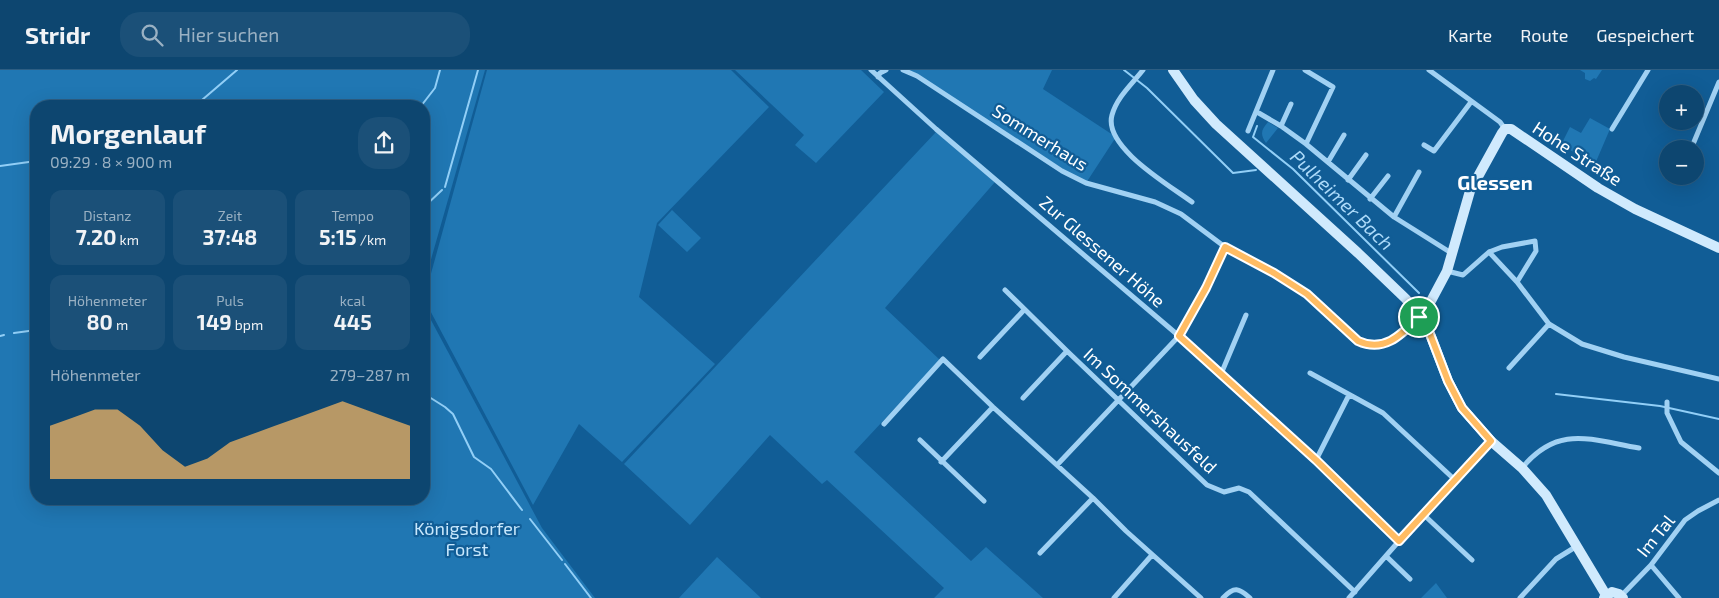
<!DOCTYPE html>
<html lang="de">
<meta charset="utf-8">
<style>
body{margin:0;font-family:"Exo 2",sans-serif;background:#1b5078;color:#f1f3f6;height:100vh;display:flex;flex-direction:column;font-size:19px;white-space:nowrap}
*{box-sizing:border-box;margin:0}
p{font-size:16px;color:#9ab1c3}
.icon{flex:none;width:28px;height:28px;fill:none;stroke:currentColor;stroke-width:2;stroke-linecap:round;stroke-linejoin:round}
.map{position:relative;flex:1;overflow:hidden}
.sheet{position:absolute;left:30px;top:30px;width:400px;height:405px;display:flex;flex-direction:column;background:#0d4670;border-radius:20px;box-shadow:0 5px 20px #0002,0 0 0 1px #2d5e83}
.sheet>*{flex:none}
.fabs{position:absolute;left:1659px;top:15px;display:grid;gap:10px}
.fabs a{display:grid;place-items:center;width:45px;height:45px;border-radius:50%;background:#0d4670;box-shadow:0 5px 20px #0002,0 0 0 1px #2d5e83;font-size:25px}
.pin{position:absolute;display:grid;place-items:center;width:42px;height:42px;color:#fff;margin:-21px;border:2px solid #fff;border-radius:50%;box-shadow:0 1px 5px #0007}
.round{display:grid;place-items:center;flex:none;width:52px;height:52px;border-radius:20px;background:#1b5078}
.head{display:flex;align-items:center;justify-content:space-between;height:85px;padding:0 20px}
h1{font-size:28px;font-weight:700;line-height:38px}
.stats{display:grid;grid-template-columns:repeat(3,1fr);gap:8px;height:85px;padding:5px 20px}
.stats div{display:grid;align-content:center;border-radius:12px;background:#1b5078;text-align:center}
.stats b{font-size:21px;font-weight:700}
.stats small{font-size:14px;font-weight:400}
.stats p{font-size:14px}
.chart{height:140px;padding:10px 20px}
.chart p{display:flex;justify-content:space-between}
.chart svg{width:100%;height:90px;margin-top:5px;fill:#ffbc63;opacity:.7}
header{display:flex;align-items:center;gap:30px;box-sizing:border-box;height:70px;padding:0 25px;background:#0d4670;border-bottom:1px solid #2d5e83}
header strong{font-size:24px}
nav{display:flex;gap:28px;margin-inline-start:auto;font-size:18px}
.search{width:350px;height:45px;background:#1b5078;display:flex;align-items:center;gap:12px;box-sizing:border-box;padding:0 18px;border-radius:20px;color:#9ab1c3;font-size:19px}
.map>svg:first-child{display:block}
.green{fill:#2077b3}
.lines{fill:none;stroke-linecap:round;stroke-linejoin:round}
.stream{stroke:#92cff7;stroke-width:2}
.minor{stroke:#a1d1f3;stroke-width:5}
.secondary{stroke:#d0eafd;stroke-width:10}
.route-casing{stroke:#fff;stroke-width:10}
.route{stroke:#ffbc63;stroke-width:6}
.labels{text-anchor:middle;stroke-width:4.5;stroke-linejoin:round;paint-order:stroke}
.street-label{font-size:18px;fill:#fff;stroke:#115d96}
.park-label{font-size:18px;fill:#c8e8fd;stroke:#115d96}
.water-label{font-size:19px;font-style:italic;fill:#addbfa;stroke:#115d96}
.quarter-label{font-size:20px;font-weight:bold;fill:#fff;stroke:#115d96}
</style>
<header>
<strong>Stridr</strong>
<div class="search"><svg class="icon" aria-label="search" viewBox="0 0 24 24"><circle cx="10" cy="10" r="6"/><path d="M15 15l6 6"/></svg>Hier suchen</div>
<nav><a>Karte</a><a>Route</a><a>Gespeichert</a></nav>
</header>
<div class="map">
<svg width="1719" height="528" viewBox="0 0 1719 528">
<rect width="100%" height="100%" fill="#115d96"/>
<path class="green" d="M0 0H485L424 214V36H36V429H424V237L542 458 595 528H0Z
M487 0H731L769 37 657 153 639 227 715 294 622 392 579 354 533 435 424 229Z
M735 0H861L884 22 816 93 795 75 804 65Z
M903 0H1052L1043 19 1116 67 1086 113Z
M1580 0H1602L1596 9 1594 8 1590 11 1585 9V3Z
M1590 48 1610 59 1595 94 1561 75 1570 57 1581 63Z
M1268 52 1278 58 1266 73C1260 64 1261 60 1268 52Z
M936 62 995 112 885 238 940 290 854 382 971 491 986 477 1043 528H934L944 518 827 410 822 414 770 365 690 455 624 394Z
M672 140 701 168 687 182 658 155Z
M717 487 761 528H679Z
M1436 513 1447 528H1421Z"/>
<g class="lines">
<path class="stream" d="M1124 0 1147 18 1233 103 1256 100
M195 36 237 0
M421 36 435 18 440 0
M1257 56 1253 67 1293 99 1419 223
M0 96 36 91
M445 117 478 0
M424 137 442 120
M14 263 36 260
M0 266 4 265
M1556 324 1660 336 1719 349
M426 325 445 337 453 344 474 387 491 399 522 440
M530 449 562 490
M565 494 591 528"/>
<path class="minor" d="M871 0 936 59 1179 266 1316 390 1399 471
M903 0 917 6 1062 101 1086 113 1155 132 1181 144 1225 177 1274 203 1307 224 1358 271C1384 283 1401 265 1419 247
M1143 0C1132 14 1117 27 1112 45 1103 77 1169 115 1192 132
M1305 0 1333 17 1306 74
M1429 0 1500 52 1505 59
M878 7 880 3 886 0
M1257 42 1281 56 1306 74 1394 147 1453 184
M1281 56 1291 34
M1612 59 1648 0
M1248 61 1273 0
M1424 75 1434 81 1471 32
M1691 79 1719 12
M1328 92 1344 65
M1348 110 1366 85
M1370 129 1388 106
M1394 147 1419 102
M1489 182 1502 177 1535 171 1536 181 1517 212
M1447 201 1463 205 1489 182 1517 212 1549 254 1582 274 1624 287 1719 309
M1005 220 1067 281 1207 415 1224 422 1239 418 1249 422 1355 522
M980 287 1024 240
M1509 298 1549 254
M1310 303 1383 343 1455 410
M1221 304 1246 245
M1023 328 1067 281
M1667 332V343L1681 372 1719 403
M884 354 943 289 993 337 1093 428 1126 461 1201 528
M920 370 984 431
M1316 390 1349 325
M941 392 993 337
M1057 395 1179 266 1206 218 1225 177
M1522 398C1558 354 1591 370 1639 378
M1424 445 1472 490
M1040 483 1093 428
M1386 486 1410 509
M1651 495 1679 528
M1621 526 1651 495 1685 450 1698 441 1719 430
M1114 528 1152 485
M1223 528C1234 516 1239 518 1250 528
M1349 528 1399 471 1491 371
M1520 528 1556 489 1577 476"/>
<path class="secondary" d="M1173 0 1194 30 1216 54 1358 183 1406 229 1430 264 1448 311 1462 338 1491 371 1522 398 1546 425 1606 525
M1419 247 1431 231 1447 201 1470 121 1502 63 1505 59H1511L1598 118 1635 139 1719 178
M1604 528 1612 522 1619 524 1623 528"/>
</g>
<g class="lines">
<defs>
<path id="route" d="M1225 177 1274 203 1307 224 1358 271C1384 283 1401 265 1419 247L1430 264 1448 311 1462 338 1491 371 1399 471 1316 390 1179 266 1206 218Z"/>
</defs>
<use href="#route" class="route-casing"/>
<use href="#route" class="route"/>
</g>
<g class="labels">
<g class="street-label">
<text transform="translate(1040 68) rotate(32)" y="6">Sommerhaus</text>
<text transform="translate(1577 84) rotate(33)" y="6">Hohe Straße</text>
<text transform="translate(1102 182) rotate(41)" y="6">Zur Glessener Höhe</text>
<text transform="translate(1150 341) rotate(43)" y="6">Im Sommershausfeld</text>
<text transform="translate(1656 466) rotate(-51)" y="6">Im Tal</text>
</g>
<g class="park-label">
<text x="467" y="465">Königsdorfer<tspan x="467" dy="21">Forst</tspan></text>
</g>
<g class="water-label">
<text transform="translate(1342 130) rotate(44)" y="7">Pulheimer Bach</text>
</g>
<g class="quarter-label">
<text x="1495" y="120">Glessen</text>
</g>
</g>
</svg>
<div class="fabs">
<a>+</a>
<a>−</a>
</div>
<div class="pin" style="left:1419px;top:247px;background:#1e9e55"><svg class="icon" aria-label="arrive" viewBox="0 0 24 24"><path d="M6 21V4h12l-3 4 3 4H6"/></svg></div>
<section class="sheet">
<div class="head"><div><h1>Morgenlauf</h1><p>09:29 · 8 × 900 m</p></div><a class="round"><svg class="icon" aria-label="share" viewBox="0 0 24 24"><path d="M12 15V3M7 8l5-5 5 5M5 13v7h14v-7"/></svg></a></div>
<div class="stats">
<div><p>Distanz</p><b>7.20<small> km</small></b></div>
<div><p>Zeit</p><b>37:48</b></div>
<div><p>Tempo</p><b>5:15<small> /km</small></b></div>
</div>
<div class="stats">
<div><p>Höhenmeter</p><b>80<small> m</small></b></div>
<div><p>Puls</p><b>149<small> bpm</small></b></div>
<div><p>kcal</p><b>445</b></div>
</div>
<div class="chart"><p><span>Höhenmeter</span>279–287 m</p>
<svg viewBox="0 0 160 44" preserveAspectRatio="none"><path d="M0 44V18L10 14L20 10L30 10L40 18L50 30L60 38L70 34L80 26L90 22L100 18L110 14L120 10L130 6L140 10L150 14L160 18V44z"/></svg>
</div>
</section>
</div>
